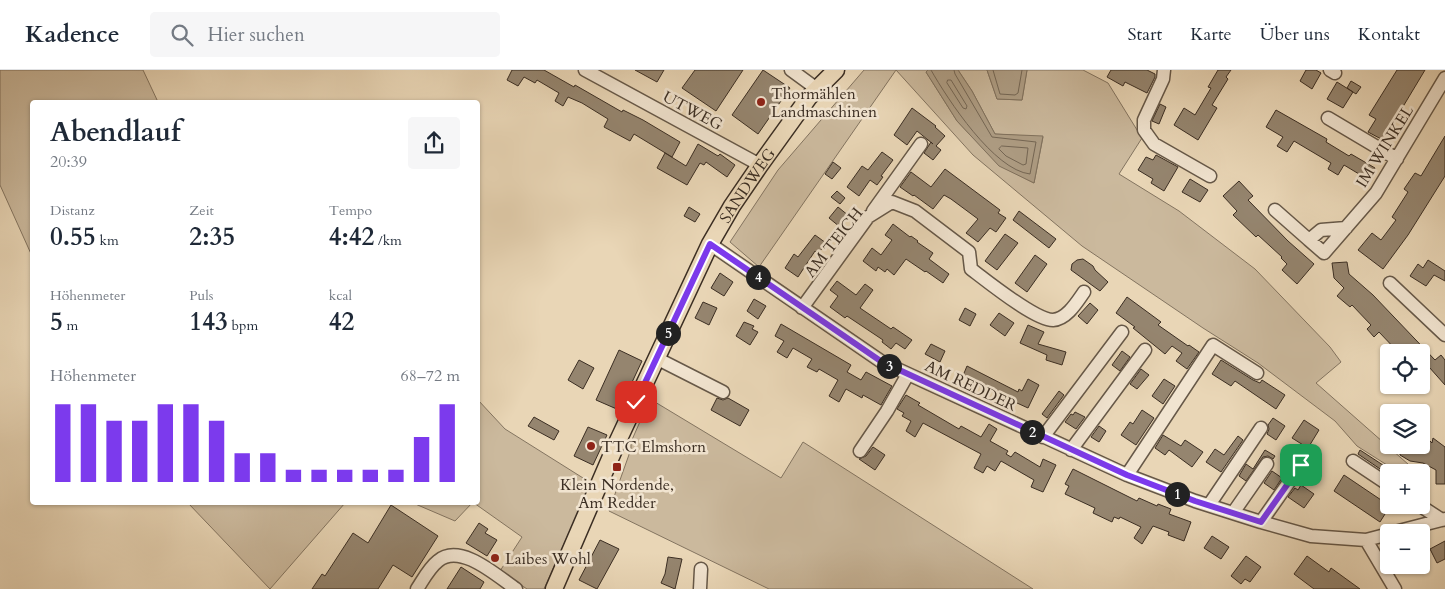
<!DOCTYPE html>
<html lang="de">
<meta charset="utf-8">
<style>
body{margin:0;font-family:Cardo,serif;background:#f6f6f7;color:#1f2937;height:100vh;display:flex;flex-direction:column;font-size:19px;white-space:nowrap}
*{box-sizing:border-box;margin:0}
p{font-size:16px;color:#747a83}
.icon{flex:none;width:28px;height:28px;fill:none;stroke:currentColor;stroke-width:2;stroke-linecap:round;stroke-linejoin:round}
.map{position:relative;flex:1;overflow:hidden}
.drawer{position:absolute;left:30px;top:30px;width:450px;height:405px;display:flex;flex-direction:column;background:#fff;border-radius:5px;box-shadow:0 1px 4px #0004}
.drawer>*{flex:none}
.buttons{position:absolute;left:1380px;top:274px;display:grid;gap:10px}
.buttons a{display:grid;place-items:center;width:50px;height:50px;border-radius:5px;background:#fff;box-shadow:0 1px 4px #0004;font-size:25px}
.pin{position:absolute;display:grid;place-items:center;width:42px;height:42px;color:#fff;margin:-21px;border-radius:10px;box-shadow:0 2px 8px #0006}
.km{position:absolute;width:25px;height:25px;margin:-12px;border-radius:50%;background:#222;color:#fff;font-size:14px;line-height:25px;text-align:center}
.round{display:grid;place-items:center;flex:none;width:52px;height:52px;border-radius:5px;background:#f6f6f7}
.head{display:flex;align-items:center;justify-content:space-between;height:85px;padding:0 20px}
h1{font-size:28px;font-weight:700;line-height:38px}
.metrics{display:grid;grid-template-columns:repeat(3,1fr);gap:8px;height:85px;padding:5px 20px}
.metrics div{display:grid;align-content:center}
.metrics b{font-size:25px;font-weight:700}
.metrics small{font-size:14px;font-weight:400}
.metrics p{font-size:14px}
.chart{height:140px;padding:10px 20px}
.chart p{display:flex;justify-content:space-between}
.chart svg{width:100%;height:90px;margin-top:5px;stroke:#7c3aed;stroke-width:6}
header{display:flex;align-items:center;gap:30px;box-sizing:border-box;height:70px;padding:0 25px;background:#fff;border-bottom:1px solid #e0e1e3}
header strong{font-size:24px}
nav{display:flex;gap:28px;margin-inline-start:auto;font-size:18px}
.search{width:350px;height:45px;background:#f6f6f7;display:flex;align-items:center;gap:12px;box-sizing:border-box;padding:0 18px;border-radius:5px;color:#747a83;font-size:19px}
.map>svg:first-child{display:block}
.green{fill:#cbb99d;stroke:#837460}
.water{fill:#ae9d84;stroke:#80715d}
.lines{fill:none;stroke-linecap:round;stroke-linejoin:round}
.shore{stroke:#746654;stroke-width:1}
.building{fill:#95856f;stroke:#3b2e23}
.minor-casing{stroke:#665848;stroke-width:15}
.major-casing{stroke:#3b2e23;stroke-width:19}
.minor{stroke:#f1e4d0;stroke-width:12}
.major{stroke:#e9d6b6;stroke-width:16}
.route-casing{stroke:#fff;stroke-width:10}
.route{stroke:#7c3aed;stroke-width:6}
.poi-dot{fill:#8f2418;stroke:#f1e4d0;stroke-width:2}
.labels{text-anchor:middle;stroke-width:5;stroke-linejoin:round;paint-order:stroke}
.poi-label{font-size:16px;fill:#3b2e23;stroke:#f1e4d0;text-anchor:start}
.street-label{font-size:16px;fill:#3b2e23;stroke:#f1e4d0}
</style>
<header>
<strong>Kadence</strong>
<div class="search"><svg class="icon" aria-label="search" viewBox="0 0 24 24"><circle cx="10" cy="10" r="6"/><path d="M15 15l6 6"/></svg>Hier suchen</div>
<nav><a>Start</a><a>Karte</a><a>Über uns</a><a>Kontakt</a></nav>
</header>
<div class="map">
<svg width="1445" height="519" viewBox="0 0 1445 519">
<rect width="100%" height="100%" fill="#e9d6b6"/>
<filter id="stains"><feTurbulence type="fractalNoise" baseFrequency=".004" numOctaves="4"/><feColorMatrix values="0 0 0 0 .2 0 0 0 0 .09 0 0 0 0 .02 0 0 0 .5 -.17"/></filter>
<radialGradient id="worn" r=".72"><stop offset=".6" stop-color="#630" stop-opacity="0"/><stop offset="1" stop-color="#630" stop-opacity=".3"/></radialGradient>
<path class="green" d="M0 0H143L158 32H32V186L0 115Z
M864 0H928L926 2 957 51 999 95 1034 113 1043 67 995 64 972 21 958 0H987L997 29 1022 30 1027 0H1083L1108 13 1142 68 1119 104 1179 141 1255 199 1330 277 1341 292 1316 313 1417 402H1398L1357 376 1335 351 1258 293 1203 258 1082 176 973 85 896 0 759 197 730 172 778 100Z
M650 329 781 408 803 372 1033 519H769L609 441 631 379V372Z
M478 330 505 359 591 413 544 519H527L500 501 522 467 474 433 478 432Z
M473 432 455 451 413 433V432Z
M188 433H345L270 519Z"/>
<path class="water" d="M928 0H958L972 21 995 64 1043 66 1034 113 999 96 957 51 926 2Z
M987 0H1027L1022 30 997 29Z"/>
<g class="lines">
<path class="shore" d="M931 0C948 30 994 100 1030 104L1036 72 992 67 955 4 954 0
M993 0 1000 24 1015 25 1018 23 1022 0
M948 10H951L967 36 966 39 963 38 947 13Z
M1002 76 1028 78 1026 94 1023 95 1006 86 999 79Z"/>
</g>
<path class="building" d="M512 0H544L574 17 575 15 622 42 623 40 643 50 680 72 672 87 634 64 630 71 604 57 608 49 582 33 568 27 563 36 555 31 559 23 537 10 535 13 524 7 518 16 507 10Z
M635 0H664L657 12Z
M695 0H743L716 41 682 18Z
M763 0 790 18 758 64 732 45Z
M1111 0H1147L1155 4V7L1147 23 1125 12 1123 16 1107 7Z
M1218 0H1231L1226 7 1228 9 1212 35 1217 38 1198 70 1174 55 1184 38 1195 45 1211 18 1208 17Z
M1306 0H1316L1321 3 1312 19 1300 11Z
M1397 0H1425L1383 70 1368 62 1376 49 1369 45Z
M1351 11 1361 17 1356 24 1347 18Z
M1337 12 1353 22 1343 38 1327 29Z
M1160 34 1166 37 1159 54 1152 51Z
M912 38 936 56 935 57 945 66 936 76 941 80 933 90 924 83 931 72 933 74 917 61 907 75 894 65Z
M1276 40 1327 69 1326 72 1349 86 1351 84 1375 98 1365 115 1355 110 1359 104 1344 95 1338 105 1328 99 1331 93 1294 71 1287 82 1277 76 1283 67 1266 57Z
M1445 66V106L1408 165 1383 199 1358 180 1372 163 1381 170 1396 150 1392 147 1408 122 1404 119 1415 103 1421 106Z
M698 74 718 86 720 84 735 95 727 107 706 92 704 95 700 93 687 115 657 98 665 83 686 96Z
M882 82 893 90 881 106 883 107 877 115 870 110 859 126 847 117 862 96 868 100Z
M1156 85 1178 97 1164 121 1151 113 1153 109 1138 100 1146 87 1153 90Z
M833 92 841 98 832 109 825 104Z
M945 99 1000 140 998 143 1006 148 996 162 990 158 978 172 966 163 978 149 951 129 944 125 933 139 914 125 913 126 900 117 911 102 931 117Z
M1190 109 1208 120 1200 132 1182 122Z
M1239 111 1253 126 1248 130 1288 171 1314 194 1297 214 1282 200 1287 194 1281 188 1282 187 1258 165 1256 167 1233 145 1237 141 1223 126Z
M837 121 845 128 840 134 831 127Z
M689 137 700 144 695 152 684 146Z
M838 137 849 146 840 157 829 148Z
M1019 141 1056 169 1049 178 1013 150Z
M893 154 910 167 911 166 918 171 917 172 933 183 929 189 949 204 943 213 926 201 925 202 906 189 894 205 887 199 885 202 878 197 876 201 863 191 872 178 881 185 892 170 885 165Z
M1005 164 1018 173 997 200 985 191Z
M815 165 826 173 818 184 815 181 798 207 785 198 794 184 798 187Z
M1035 185 1047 194 1027 222 1015 213Z
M1083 189 1093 196 1095 200 1108 212 1100 221 1071 200 1072 194 1077 190Z
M1428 190 1445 201V211L1434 205 1426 216 1410 206 1418 194 1423 198Z
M1347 192 1349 204 1373 225 1435 290 1441 285 1445 290V315L1421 288V282H1398L1379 262 1374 267 1367 259 1371 255 1352 235 1350 237 1337 226 1344 218 1334 208 1332 193Z
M720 203 733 212 724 226 711 218Z
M837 211 856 225 865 214 873 220 860 238 891 259 893 257 912 270 905 279 896 273 891 279 882 272 883 270 847 246 845 248 830 237 838 226 830 220Z
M1127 227 1161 252 1158 255 1188 276 1189 275 1199 282 1187 299 1176 291 1182 283 1172 276 1165 284 1133 258 1135 257 1116 243Z
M754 229 766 236 758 249 747 241Z
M703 232 717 238 709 255 695 248Z
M1090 233 1098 240 1087 254 1078 246Z
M965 238 976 244 970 256 959 250Z
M999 243 1014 253 1005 266 990 255Z
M744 252 754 256 752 259 758 262 750 275 736 266Z
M781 254 851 295 847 302 861 310 866 302 892 316 881 335 863 325 862 328 846 319 839 332 829 326 838 310 819 299 817 302 807 297 812 289 793 278 787 288 777 282 784 271 775 266Z
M1028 255 1044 262 1038 274 1066 282 1062 295 1046 290 1047 285 1020 273Z
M931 274 945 281 940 292 925 284Z
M619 280 642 291 619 340 596 330Z
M1122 281 1130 287 1120 301 1112 295Z
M579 290 594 298 583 319 568 310Z
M1221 290 1253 310 1260 313 1262 310 1285 325 1276 339 1235 311 1231 316 1212 304Z
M967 296 1018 322 1019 319 1022 321 1028 309 1039 315 1028 338 962 308Z
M1141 299 1149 305 1137 319 1130 314Z
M1164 309 1175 316 1163 334 1152 326Z
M1059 321 1064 325 1047 348 1042 344Z
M906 325 920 333 918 335 959 359 961 356 981 367 989 354 997 359 990 371 1008 381 1006 384 1011 387 1015 382 1040 397 1043 389 1056 395 1043 422 1031 417 1034 410 1001 391 995 401 987 396 983 403 974 398 981 384 923 353 915 367 906 361 911 351 902 346 904 343 897 339Z
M717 328 723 330 728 328 749 340 740 356 711 340Z
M1142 340 1154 348 1136 375 1121 365 1130 352 1133 354Z
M1075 342 1085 347 1076 359 1065 352 1071 344 1073 345Z
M534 347 559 361 554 370 528 356Z
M1273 348 1285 356 1276 370 1267 364 1269 359 1268 355Z
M1304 350 1319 360 1308 378 1292 368Z
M1099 356 1106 361 1099 372 1091 367Z
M588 357 607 365 593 395 574 386Z
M1421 362 1432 373 1433 368 1445 377V414H1436V400L1423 393 1410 391 1400 385 1401 375H1421Z
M1163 365 1181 376 1185 370 1203 382 1192 397 1169 380 1165 385 1155 378Z
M1238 366 1243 370 1221 402 1206 392 1215 379 1224 385Z
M873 377 885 385 875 400 859 389 866 386Z
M1265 380 1275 386 1273 389 1268 386 1263 387 1246 411 1239 406 1246 394 1253 399Z
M1360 380 1389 399V405L1358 384Z
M1073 399 1137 431 1139 428 1157 436 1158 434 1171 439 1169 444 1191 452 1184 471 1168 465 1169 462 1153 456 1142 474 1134 468 1141 457 1120 447 1119 449 1114 447 1112 452 1093 443 1095 438 1065 424 1069 416 1065 414Z
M1272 401 1282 408 1274 420 1264 413Z
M1344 405 1390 436 1380 452 1334 421Z
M1301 415 1314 424 1304 438 1288 427 1295 418 1298 420Z
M391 435 438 466 412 507 393 495 378 519H312L322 504 325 506 353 463 368 473Z
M479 453 488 459 485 463 497 470 487 486 466 473Z
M1212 466 1229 477 1221 489 1204 478Z
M600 470 619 479 597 519 579 510Z
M1445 471V489L1437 493 1430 479Z
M1246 486 1261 497 1250 512 1245 509 1241 514 1231 506Z
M1307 486 1329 502 1331 498 1360 519H1314L1294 504Z
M668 487 682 489 675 519 661 513 665 504Z
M461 497 484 512 480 519H447Z"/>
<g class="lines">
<defs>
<path id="minor" d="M585 0 760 95
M791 0 817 19
M1164 0 1163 9 1144 50V60L1154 74 1210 106
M1330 0 1335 3
M1328 48 1397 89
M1275 140 1309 170
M873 141 921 74
M1346 158 1321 160 1309 170 1324 183 1376 123 1445 8
M710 174 882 292 1127 405 1195 431 1261 452 1311 466 1366 470 1389 464
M1390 213 1445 265
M802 238 868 147 892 132 915 141 969 182 971 199C987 211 1035 250 1053 250 1067 249 1077 232 1084 222
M656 288 723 322
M1043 367 1122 262
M1071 380 1145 280
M860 381 887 341 908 304
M1353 391 1389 415
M1127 405 1213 275 1257 303
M1209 435 1261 358
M1419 435 1442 450
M1233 443 1267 394
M1261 452 1301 395
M1395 462 1445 449
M1366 470 1395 519
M417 519C423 510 429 498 438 491 460 472 497 506 516 519
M700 519 701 499"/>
<g id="major">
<path id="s1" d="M554 519 616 375 710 174 732 136 760 95 809 27 836 0"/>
</g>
</defs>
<use href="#minor" class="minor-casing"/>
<use href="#major" class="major-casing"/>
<use href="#minor" class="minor"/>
<use href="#major" class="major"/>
</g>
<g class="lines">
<defs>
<path id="route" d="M636 332 710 174 882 292 1127 405 1195 431 1261 452 1301 395"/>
</defs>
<use href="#route" class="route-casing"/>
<use href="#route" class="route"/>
</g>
<g class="poi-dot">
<circle cx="761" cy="32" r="5"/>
<circle cx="591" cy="376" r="5"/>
<rect x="612" y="392" width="10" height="10" rx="2.5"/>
<circle cx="495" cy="488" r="5"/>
</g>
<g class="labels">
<g class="poi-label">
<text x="771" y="29">Thormählen<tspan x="771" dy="18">Landmaschinen</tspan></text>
<text x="601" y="382">TTC Elmshorn</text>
<text x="617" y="420" text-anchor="middle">Klein Nordende,<tspan x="617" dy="18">Am Redder</tspan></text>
<text x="505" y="494">Laibes Wohl</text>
</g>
<g class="street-label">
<text transform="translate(693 40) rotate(28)" y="6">UTWEG</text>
<text transform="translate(1384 76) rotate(-58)" y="6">IM WINKEL</text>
<text dy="6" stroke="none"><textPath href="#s1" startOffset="448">SANDWEG</textPath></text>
<text transform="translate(833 172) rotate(-52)" y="6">AM TEICH</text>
<text transform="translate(971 315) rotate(25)" y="6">AM REDDER</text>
</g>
</g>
<rect width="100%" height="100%" filter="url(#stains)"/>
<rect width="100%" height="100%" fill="url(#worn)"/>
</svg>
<div class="buttons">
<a><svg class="icon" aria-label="locate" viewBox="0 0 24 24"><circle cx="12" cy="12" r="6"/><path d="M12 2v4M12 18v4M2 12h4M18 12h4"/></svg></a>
<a><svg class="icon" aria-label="layers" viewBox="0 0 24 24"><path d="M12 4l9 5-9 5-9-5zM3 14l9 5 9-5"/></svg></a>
<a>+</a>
<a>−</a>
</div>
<div class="pin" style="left:1301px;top:395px;background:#1e9e55"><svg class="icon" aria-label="arrive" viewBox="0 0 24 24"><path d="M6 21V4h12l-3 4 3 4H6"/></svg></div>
<div class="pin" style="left:636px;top:332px;background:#d93025"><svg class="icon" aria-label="check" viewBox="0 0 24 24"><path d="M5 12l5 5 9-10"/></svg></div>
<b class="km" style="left:1177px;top:424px">1</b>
<b class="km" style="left:1032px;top:362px">2</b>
<b class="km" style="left:889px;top:296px">3</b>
<b class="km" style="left:758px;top:207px">4</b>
<b class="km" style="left:668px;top:263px">5</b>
<section class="drawer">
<div class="head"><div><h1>Abendlauf</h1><p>20:39</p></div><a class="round"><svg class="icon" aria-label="share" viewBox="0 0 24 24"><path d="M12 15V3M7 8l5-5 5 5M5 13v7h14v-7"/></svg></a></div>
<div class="metrics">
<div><p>Distanz</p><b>0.55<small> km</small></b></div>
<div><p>Zeit</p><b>2:35</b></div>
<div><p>Tempo</p><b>4:42<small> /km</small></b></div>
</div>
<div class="metrics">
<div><p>Höhenmeter</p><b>5<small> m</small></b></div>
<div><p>Puls</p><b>143<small> bpm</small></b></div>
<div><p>kcal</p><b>42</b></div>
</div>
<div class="chart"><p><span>Höhenmeter</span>68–72 m</p>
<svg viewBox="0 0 160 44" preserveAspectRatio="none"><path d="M5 44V6M15 44V6M25 44V14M35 44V14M45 44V6M55 44V6M65 44V14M75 44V30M85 44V30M95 44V38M105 44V38M115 44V38M125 44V38M135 44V38M145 44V22M155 44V6"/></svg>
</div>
</section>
</div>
